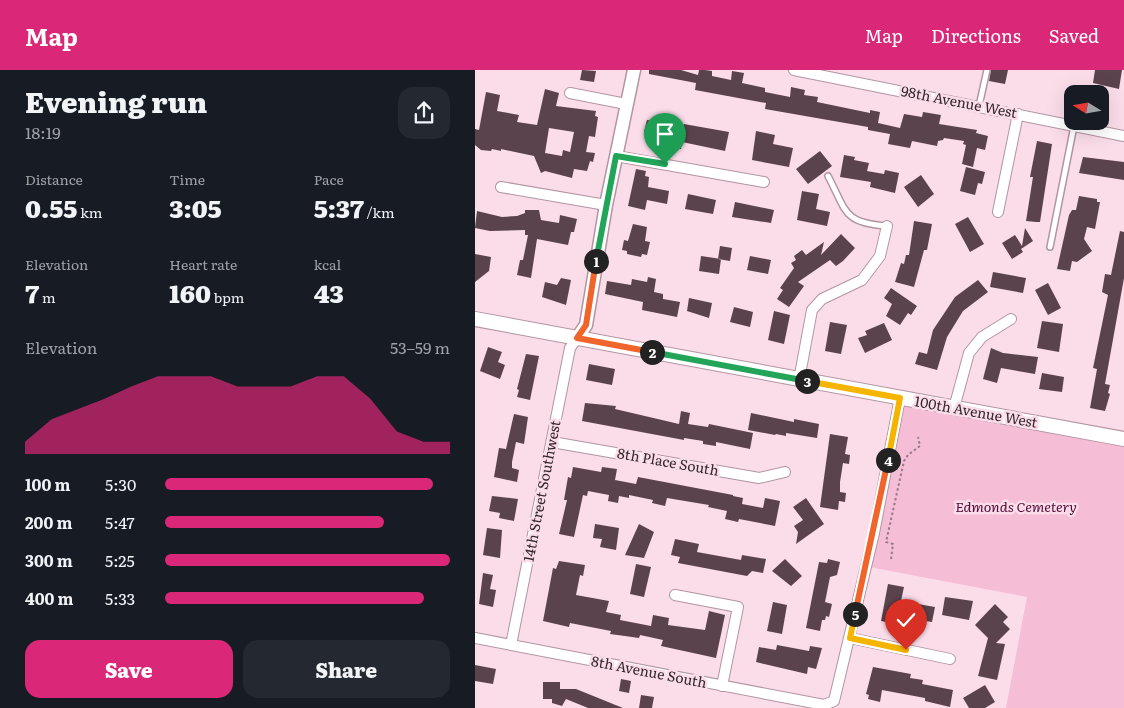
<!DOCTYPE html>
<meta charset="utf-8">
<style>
body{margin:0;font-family:Literata,serif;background:#242831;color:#f1f3f6;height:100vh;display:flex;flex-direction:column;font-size:19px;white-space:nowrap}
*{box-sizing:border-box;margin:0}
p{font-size:16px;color:#9ea1a6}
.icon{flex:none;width:28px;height:28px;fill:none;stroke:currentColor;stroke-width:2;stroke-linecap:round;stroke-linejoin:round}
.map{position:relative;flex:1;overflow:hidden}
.side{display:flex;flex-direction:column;background:#171b24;width:475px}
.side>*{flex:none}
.needle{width:32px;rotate:281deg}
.buttons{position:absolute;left:589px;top:15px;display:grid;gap:10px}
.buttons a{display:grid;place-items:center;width:45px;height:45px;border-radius:10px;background:#171b24;box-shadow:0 5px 20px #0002;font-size:25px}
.pin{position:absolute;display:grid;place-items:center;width:42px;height:42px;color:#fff;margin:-51px -21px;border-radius:50% 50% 50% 0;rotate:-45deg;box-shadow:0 0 5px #0007}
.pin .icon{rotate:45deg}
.km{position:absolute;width:25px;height:25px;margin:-12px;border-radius:50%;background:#222;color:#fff;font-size:14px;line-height:25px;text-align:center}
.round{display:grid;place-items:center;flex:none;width:52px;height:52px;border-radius:15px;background:#242831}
.headline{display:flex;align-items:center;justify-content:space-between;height:85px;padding:0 25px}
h1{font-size:28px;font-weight:800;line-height:38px}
.metrics{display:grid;grid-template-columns:repeat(3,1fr);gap:8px;height:85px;padding:5px 25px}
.metrics div{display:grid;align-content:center}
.metrics b{font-size:25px;font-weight:800}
.metrics small{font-size:14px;font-weight:400}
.metrics p{font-size:14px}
.chart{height:140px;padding:10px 25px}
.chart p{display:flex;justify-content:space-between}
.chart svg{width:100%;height:90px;margin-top:5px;fill:#db2777;opacity:.7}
.action{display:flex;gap:10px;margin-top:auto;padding:10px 25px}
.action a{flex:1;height:58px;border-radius:15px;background:#db2777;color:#fff;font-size:20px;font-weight:800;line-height:58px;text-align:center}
.action a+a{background:#242831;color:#f1f3f6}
ul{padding:0 25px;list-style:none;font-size:16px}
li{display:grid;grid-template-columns:80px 60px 1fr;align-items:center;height:38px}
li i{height:12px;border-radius:6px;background:#db2777}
header{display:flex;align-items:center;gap:30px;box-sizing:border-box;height:70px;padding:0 25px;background:#db2777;color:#fff}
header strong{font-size:24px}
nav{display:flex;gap:28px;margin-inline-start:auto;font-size:18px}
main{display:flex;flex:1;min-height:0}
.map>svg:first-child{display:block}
.green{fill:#f6bdd7}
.building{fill:#5b434e;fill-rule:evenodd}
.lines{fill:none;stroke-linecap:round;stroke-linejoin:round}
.service-casing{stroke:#b195a1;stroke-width:8}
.minor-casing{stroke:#b195a1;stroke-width:12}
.tertiary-casing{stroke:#b195a1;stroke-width:15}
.secondary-casing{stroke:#b195a1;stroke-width:16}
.path{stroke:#917d86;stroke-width:2;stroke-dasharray:2.5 2.5;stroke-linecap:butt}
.service{stroke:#fff;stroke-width:5}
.minor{stroke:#fff;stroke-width:10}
.tertiary{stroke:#fff;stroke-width:12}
.secondary{stroke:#fff;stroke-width:14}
.split-1-casing{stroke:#fff;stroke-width:10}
.split-2-casing{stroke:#fff;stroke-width:10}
.split-3-casing{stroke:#fff;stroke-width:10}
.split-4-casing{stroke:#fff;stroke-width:10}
.split-5-casing{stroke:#fff;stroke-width:10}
.split-6-casing{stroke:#fff;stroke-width:10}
.split-1{stroke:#22a559;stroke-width:6}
.split-2{stroke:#f0652b;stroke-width:6}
.split-3{stroke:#22a559;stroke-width:6}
.split-4{stroke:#f5b400;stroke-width:6}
.split-5{stroke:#f0652b;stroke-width:6}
.split-6{stroke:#f5b400;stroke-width:6}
.labels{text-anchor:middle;stroke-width:5;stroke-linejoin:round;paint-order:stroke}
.street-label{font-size:14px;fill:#33282d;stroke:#fbddea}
.park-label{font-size:14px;font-style:italic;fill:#510a35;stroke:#fbddea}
</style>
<header>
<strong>Map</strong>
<nav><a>Map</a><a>Directions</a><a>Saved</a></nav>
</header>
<main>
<section class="side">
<div class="headline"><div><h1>Evening run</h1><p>18:19</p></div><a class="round"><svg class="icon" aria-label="share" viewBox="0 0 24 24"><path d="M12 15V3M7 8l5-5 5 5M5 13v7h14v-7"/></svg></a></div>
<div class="metrics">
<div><p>Distance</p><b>0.55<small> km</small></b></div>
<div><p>Time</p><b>3:05</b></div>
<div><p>Pace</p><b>5:37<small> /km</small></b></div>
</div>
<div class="metrics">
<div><p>Elevation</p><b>7<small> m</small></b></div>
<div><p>Heart rate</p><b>160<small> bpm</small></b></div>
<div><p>kcal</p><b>43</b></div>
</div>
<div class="chart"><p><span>Elevation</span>53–59 m</p>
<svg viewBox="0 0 160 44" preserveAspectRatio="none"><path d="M0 44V38L10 27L20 22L30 17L40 11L50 6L60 6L70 6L80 11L90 11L100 11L110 6L120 6L130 17L140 33L150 38L160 38V44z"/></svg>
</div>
<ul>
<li><b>100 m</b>5:30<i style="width:94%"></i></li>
<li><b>200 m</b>5:47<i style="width:77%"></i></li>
<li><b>300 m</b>5:25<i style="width:100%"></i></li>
<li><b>400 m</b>5:33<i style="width:91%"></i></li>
</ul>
<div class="action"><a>Save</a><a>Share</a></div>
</section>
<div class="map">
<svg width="649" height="638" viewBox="0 0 649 638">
<rect width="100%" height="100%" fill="#fbddea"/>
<path class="green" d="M425 328 649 369V638H531L552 527 389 496Z"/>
<path class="building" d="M107 0 121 1 119 12 105 10Z
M174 0H206L223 5 224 0H230L237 1V6L256 10 257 1 269 3 267 13 290 18V22L315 27 316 17 330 20 329 25 343 27 342 32 395 43V40L405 42 403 53 425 58 429 44 447 47 448 42 466 45 464 54 502 60 501 63 513 66 510 80 502 78 498 97 487 94 491 75 488 74 489 71 469 68 468 70 463 71 462 76 437 71 435 78 413 74 415 64 393 60V57L290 39 291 33 220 20 221 13 174 4Z
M516 0H533L530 14 514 11Z
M620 0H647L644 19 618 13Z
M70 19 84 23 81 36 121 41 120 46 123 47 120 67 114 66 111 82 120 83 118 92 115 91 112 101 99 99 97 108 70 101 66 103 59 86 26 79V81L17 79 16 81 6 80 0 75V59L4 60 11 22 25 25 22 41 44 45 42 52 62 55ZM74 58 99 62 95 82 88 80 87 86 70 83Z
M172 50 185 52 184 57 201 60 202 55 208 56 209 54 254 62 250 81 207 72 206 79 179 74 181 64 169 62Z
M281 61 300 65 298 74 318 78 314 97 277 90Z
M562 71 577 74 565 152H561L551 151 558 107H555Z
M345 81 357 96 333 114 321 99Z
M369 85 380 87 379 90 394 93 392 101 409 104 410 100 424 103 420 123 395 117 396 112 365 107Z
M608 87 649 92V110L604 103Z
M491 97 510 102 507 114 503 113 500 125 485 121Z
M161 99 171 101 170 106 174 107 173 117 194 121 192 134 172 130 170 140 153 136Z
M446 105 459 124 443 137 429 117Z
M327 121 344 124 341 139 355 142 352 156 322 150Z
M213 124 241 130 238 144 210 139Z
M604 126 622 129V132H625L620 159 612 157 609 169 617 181 602 192 597 191 595 201 582 199 594 145 597 140H601Z
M260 132 299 140 296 153 257 147Z
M50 140H64L66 150 84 153 85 145 102 149 99 162H96L93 175 62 169 56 208 42 205 45 190H48L53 165H50V160L15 161 0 158 2 141 27 147 42 146 50 143Z
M493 147 509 174 495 182 480 154Z
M439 151 457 154 452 180H449L439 217 420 212 426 193 429 194 431 185H434Z
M158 154 172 157 170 171 175 172 172 185 167 184 166 187 152 184V181L147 180 149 170 153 171Z
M550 158 558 171 546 179 548 182 537 189 527 173 540 165 547 176Z
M645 161 649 162V208L630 314 635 315 633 323 635 324 630 341 615 338 622 299 618 298 633 225 627 222 630 204 636 205 637 200Z
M366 164 380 178 368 191 361 196 355 190 323 212 329 216 314 237 302 229 308 220 305 218 319 198 316 193 321 190 319 186 327 180 331 185 349 172 346 185Z
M245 176 257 178 255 191 243 189Z
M0 184 16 187 14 201 0 212Z
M226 186 246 189 244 204 224 201Z
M275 186 296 190 293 204 272 200Z
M518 202 551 208 548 223 515 217Z
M173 207 181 209 179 222 188 224V229L205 232 202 247 167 240 168 232 130 224 132 211 156 215 157 209 172 212Z
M86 208 96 210 91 235 67 227 70 212 82 215Z
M503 210 513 222 488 241 472 267 462 300 440 294 444 282 452 284 458 260 480 227Z
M573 213 586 238 573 245 560 220Z
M416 218 442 236 436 245 433 243 425 255 411 246 417 234 409 228Z
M214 228 237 233 234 248 212 241Z
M259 237 278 242 275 257 255 252Z
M299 241 315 245 309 274 293 270Z
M567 251 588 254 584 282 562 278Z
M355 252 372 255 366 284 350 281Z
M409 253 417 270 390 283 383 268 392 265 390 261Z
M13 277 27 282 23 292 30 295 25 309 5 301Z
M516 278 528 283 563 287 560 304 526 298 522 313 508 309Z
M51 284 64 286 55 330 42 327 44 320 42 319Z
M114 294 140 299 137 315 111 310Z
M567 303 589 307 587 322 564 319Z
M110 333 141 336 140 339 204 354 206 341 215 343 213 354 233 357 234 354 278 363 275 379 241 372V376L228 374V371L209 368V370L107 351Z
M276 343 319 352V349L344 354 342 368 311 363V366L301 364 300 365 273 360Z
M39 344 53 347 49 374 41 372 37 392V398L44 400 42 412 19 407 24 378 31 379Z
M355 364 373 367 370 384 375 385 374 394 368 393 365 412V422L371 423 370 432 364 431 363 440 345 437Z
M98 397 126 402 127 397 142 399 140 410 161 414 163 407 258 425V426L268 428 267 434 288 438 290 428 305 431 300 456 264 449 263 452 250 449 252 441 233 437 234 435 192 428 190 436 177 433 178 430 154 425V428L144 426 143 433 133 431 134 425 113 421 112 426 108 425 99 467 84 464 92 430H89L93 407 96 408Z
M17 426 43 429 39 451 24 448 25 443 14 441Z
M331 428 349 454 321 474 323 462 319 456 328 450 318 437Z
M120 454 144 458 141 480 125 477 127 469 118 468Z
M164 454 179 462 169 488 150 485Z
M12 458 27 460 25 488 8 485Z
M200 469 224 474 222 482 266 490 267 485 291 489 288 503 277 501 272 506 203 493 205 487 196 485Z
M310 489 327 506 316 516 297 501Z
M353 489 365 492 362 505 355 507 350 532 357 534 354 547 351 546 350 550H347L345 561 331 558 344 492 352 493Z
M84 491 110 495 108 506 105 505 101 525 134 531 131 542 146 545 145 550 176 556 178 545 194 548 193 555 230 560 234 541 250 545 241 588 186 576 188 570 165 565 164 568 150 566 135 564 136 561 95 553 94 557 68 551 78 498 81 499Z
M161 494 176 497 169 527 155 524Z
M8 503 18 505 15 519 21 520 18 537 4 534Z
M413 514 429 517 426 531 460 537 457 552 444 550 443 554 422 550 421 554 406 551Z
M470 527 498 531 494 550 467 545Z
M298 532 312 535 307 564 292 561Z
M520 534 533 547 528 552 535 559 521 573 530 574 522 610 503 606 513 568 500 555Z
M302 575 334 581 335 576 347 578 341 599 333 597 332 604 281 592 284 577 301 580Z
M0 595 21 599 18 614 0 611Z
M398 597 436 604 435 608 448 610 447 614 478 620 475 637 450 631V628L407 620 405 632 393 629 394 625 391 624Z
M146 609 156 611 154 623 144 621Z
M68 612H85V619H101L148 638H113L91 629 87 636 77 633V629H68Z
M510 615 520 632 510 638H494L488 628Z
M166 625 179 627 177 638H164Z"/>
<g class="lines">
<defs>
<path id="service" d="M504 36 512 0
M353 106C372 142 368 153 412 156
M575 177 599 56"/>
<path id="minor" d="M319 0 649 66
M95 23 151 34
M141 86 289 112
M26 117 131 135
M523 142 543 44
M324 310 337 240 347 229 387 210 405 186 412 156
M479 338 494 283 507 267 536 249
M77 372 284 408 310 402
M200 525 263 537 247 616
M0 568 349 635 359 631 399 463 425 328
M375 568 475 589
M36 575 95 278 102 268"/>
<path id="tertiary" d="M102 268 111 255 131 135 159 0"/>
<path id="secondary" d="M0 249 649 369"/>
</defs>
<use href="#service" class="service-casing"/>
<use href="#minor" class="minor-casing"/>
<use href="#tertiary" class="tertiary-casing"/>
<use href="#secondary" class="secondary-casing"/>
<path class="path" d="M416 489 418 474 411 472 429 391 433 385 445 376 443 367"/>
<use href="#service" class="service"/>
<use href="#minor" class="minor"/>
<use href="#tertiary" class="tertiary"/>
<use href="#secondary" class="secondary"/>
</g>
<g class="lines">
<defs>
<path id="split-1" d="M121 191 141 86 190 94"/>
<path id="split-2" d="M121 191 111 255 102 268 177 282"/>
<path id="split-3" d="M177 282 332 311"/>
<path id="split-4" d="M332 311 425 328 413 390"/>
<path id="split-5" d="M380 544 413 390"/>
<path id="split-6" d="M380 544 375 568 431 580"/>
</defs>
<use href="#split-1" class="split-1-casing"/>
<use href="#split-2" class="split-2-casing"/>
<use href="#split-3" class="split-3-casing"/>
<use href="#split-4" class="split-4-casing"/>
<use href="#split-5" class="split-5-casing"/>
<use href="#split-6" class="split-6-casing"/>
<use href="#split-1" class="split-1"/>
<use href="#split-2" class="split-2"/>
<use href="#split-3" class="split-3"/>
<use href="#split-4" class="split-4"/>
<use href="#split-5" class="split-5"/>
<use href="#split-6" class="split-6"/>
</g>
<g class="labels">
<g class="street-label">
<text transform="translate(484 32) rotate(11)" y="5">98th Avenue West</text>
<text transform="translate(501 342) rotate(10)" y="5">100th Avenue West</text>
<text transform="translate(193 392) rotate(10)" y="5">8th Place South</text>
<text transform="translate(67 421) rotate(-79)" y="5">14th Street Southwest</text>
<text transform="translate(174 602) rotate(11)" y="5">8th Avenue South</text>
</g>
<g class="park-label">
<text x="541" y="442">Edmonds Cemetery</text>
</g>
</g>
</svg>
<div class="buttons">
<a><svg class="needle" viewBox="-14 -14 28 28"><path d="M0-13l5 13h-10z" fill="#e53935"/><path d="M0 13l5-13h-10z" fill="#9ea1a6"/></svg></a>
</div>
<div class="pin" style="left:190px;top:94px;background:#1e9e55"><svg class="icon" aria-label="arrive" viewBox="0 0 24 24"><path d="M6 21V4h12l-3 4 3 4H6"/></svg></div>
<div class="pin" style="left:431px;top:580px;background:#d93025"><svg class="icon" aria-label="check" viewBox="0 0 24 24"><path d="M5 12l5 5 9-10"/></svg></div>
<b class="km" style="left:121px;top:191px">1</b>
<b class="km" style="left:177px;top:282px">2</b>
<b class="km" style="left:332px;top:311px">3</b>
<b class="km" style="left:413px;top:390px">4</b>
<b class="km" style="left:380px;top:544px">5</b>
</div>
</main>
